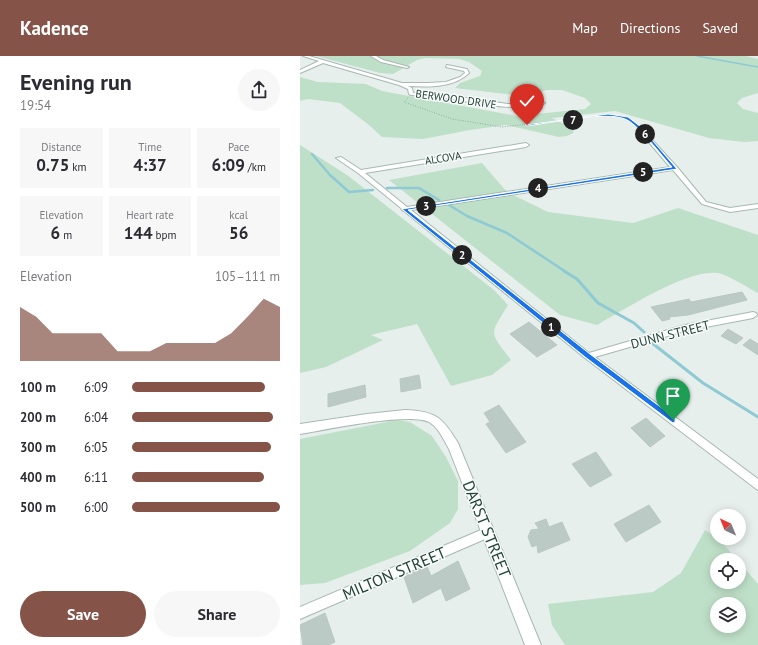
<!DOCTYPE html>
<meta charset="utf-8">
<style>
body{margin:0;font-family:"PT Sans",sans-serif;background:#f7f7f7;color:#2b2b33;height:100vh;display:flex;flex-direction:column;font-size:15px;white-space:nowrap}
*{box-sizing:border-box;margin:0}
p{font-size:13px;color:#7c7c81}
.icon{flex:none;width:22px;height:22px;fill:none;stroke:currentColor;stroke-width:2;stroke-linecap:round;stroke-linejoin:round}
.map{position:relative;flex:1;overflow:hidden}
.sheet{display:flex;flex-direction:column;background:#fff;width:300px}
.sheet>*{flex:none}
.needle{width:26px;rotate:317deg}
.buttons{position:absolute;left:410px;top:453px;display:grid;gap:8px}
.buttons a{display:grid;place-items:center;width:36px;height:36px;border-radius:50%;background:#fff;box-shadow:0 2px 10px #0003;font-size:20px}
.pin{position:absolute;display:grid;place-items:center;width:34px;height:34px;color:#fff;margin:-41px -17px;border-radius:50% 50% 50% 0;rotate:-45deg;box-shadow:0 0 4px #0007}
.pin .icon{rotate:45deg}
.km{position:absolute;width:20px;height:20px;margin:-10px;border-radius:50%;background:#222;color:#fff;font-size:11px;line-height:20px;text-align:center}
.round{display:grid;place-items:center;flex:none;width:42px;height:42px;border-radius:21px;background:#f7f7f7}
.head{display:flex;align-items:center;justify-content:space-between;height:68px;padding:0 20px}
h1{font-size:22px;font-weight:700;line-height:30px}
.stats{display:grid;grid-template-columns:repeat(3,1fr);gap:6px;height:68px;padding:4px 20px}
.stats div{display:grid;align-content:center;border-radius:0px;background:#f7f7f7;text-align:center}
.stats b{font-size:17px;font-weight:700}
.stats small{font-size:11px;font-weight:400}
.stats p{font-size:11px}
.chart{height:112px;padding:8px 20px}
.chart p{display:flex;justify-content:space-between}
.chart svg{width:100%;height:72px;margin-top:4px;fill:#855347;opacity:.7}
.action{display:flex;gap:8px;margin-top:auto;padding:8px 20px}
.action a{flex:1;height:46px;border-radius:24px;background:#855347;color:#fff;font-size:16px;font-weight:700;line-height:46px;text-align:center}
.action a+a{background:#f7f7f7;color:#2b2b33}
ul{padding:0 20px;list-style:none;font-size:13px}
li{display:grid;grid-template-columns:64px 48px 1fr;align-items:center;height:30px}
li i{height:10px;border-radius:5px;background:#855347}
header{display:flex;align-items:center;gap:24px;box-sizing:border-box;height:56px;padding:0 20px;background:#855347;color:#fff}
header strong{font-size:19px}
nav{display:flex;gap:22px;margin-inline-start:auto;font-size:14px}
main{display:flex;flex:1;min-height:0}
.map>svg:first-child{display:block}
.green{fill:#bfe0c8;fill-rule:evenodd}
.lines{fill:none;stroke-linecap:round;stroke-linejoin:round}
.stream-far2{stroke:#8ec9d4;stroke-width:1.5}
.stream-far1{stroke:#8ec9d4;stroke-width:2.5}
.stream{stroke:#8ec9d4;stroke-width:3}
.building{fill:#bbcac4;stroke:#b8c9c2}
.minor-casing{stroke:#a8b8b2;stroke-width:2}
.tertiary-casing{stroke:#a8b8b2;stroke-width:2}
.path{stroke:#86b3a5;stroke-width:1;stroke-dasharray:1 1.5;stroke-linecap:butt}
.minor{fill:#fff;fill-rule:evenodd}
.tertiary{fill:#fff;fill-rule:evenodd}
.route{fill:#1a73e8;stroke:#fff}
.labels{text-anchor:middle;stroke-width:3;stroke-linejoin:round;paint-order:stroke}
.far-street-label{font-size:11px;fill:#24423a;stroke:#f7fbf9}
.street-label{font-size:13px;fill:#24423a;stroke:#f7fbf9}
.near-street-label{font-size:16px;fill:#24423a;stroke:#f7fbf9}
</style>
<header>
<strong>Kadence</strong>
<nav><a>Map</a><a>Directions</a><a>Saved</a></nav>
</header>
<main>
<section class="sheet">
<div class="head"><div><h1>Evening run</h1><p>19:54</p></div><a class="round"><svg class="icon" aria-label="share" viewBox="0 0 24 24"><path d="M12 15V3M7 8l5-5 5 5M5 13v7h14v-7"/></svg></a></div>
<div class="stats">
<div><p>Distance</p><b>0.75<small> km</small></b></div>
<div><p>Time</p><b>4:37</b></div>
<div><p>Pace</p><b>6:09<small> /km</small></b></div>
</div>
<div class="stats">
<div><p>Elevation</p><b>6<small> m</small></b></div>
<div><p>Heart rate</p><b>144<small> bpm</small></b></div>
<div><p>kcal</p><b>56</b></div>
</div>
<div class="chart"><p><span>Elevation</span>105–111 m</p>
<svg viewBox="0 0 160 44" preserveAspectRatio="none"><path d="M0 44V11L10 17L20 27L30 27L40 27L50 27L60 38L70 38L80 38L90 33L100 33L110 33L120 33L130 27L140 17L150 6L160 11V44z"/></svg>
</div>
<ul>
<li><b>100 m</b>6:09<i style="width:90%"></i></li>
<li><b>200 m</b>6:04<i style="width:95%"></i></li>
<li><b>300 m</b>6:05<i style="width:94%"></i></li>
<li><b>400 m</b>6:11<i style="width:89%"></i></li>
<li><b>500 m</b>6:00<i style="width:100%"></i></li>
</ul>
<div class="action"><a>Save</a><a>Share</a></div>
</section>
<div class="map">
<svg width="458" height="589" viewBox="0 0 458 589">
<rect width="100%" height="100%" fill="#e6efeb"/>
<path class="green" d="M16 0H446L458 3V37L442 42 437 47 443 53 458 57V85L444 86 409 82 315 55 252 62 274 73 273 77 267 80 259 81 206 69 170 74 123 83 82 81 69 69 40 47 8 43 0 45V21L18 26 66 28 82 35 217 60 285 53 291 48 285 42 262 34H247L223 40 155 32 160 27 180 20 182 15 169 6 159 3 125 2 117 4 93 18 80 17Z
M0 89 47 119 194 234 208 249C189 280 189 275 211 304L192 319 151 330 117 268 71 279 83 284 26 311 0 317Z
M182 107 207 136 248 156 333 167 378 152 458 179V237C448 232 427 218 417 217 385 214 326 253 297 269L260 259 89 124Z
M97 364 110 366 132 380 146 401 158 425V453L150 467 110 495 25 527 0 529V383Z
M405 474 421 485 437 504H417V526H439V506L458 528V589H265L252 569 248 548 353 536 381 517ZM417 548H439V570H417Z"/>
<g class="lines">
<path class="stream-far2" d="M397 0 458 11"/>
<path class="stream-far1" d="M12 98 30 119 49 136 73 134
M87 132H119L139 144
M149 149 167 160 207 177 266 216"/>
<path class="stream" d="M264 215 277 223 298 247 334 267 344 276
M352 287 403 327 458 361"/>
</g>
<path class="building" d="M442 236 447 244 388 259 369 261 370 263 362 265 351 251 389 243 391 246Z
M229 266 257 289 237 301 210 278Z
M428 273 443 282 436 288 421 280Z
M450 283 458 288V299L443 289Z
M119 319 121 332 101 336 100 323Z
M65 329 66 341 28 351V338Z
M199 349 226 386 206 397 186 368 190 366 184 357Z
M346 362 365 380 350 391 331 372Z
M296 396 312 419 290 431 272 408Z
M349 449 361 466 326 486 314 468Z
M246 463 249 471 262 466 270 484 238 497 237 489 232 491 228 481 231 474 239 473 235 467Z
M158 505 170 533 146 545 141 532 113 547 104 521 127 510 131 520Z
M25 557 35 586 29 589H3L0 569Z"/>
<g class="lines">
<defs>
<path id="minor" d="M3 0H9L102 27H128L146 26 160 21 165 17 164 15 146 11 147 9 167 13 169 17C154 32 128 31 108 30L112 32 113 37 143 39 208 48H231L243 46 245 47C225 58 168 45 145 42 134 40 122 40 111 39L109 38 108 33 99 29 23 7 0 17V14L19 5Z
M71 0H76L83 4 109 11 107 12 81 6Z
M343 74 377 111 406 146 430 152 458 148V152L430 156 402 148 373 114 111 154 289 297 385 269 453 256 456 257 457 259 453 262 385 275 295 301 458 423V434L455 432 285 302 104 155 102 154 101 152 58 117 36 102 41 101 61 114 226 87 229 89 226 91 65 117 107 151 370 111 341 77V75Z
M188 471 192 472 193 476 192 480 0 563V551Z"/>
<path id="tertiary" d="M105 354C136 355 143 362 158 387L241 589H225L149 393C144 384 138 371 129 366 108 356 25 374 0 378V368L67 358Z"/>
</defs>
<use href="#minor" class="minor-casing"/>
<use href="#tertiary" class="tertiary-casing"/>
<path class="path" d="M108 42 104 46 152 63 202 71 308 59 327 62 339 71"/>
<use href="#minor" class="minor"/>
<use href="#tertiary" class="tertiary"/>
</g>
<path class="route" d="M308 58 328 61 341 71 377 113 108 154 290 298 375 362V366L373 367 285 301 102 153 372 111C362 100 337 67 325 63 305 55 250 67 227 70L225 69Z"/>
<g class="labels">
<g class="far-street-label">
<text transform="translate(156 43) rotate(8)" y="4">BERWOOD DRIVE</text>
<text transform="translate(143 102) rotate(-9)" y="4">ALCOVA</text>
</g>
<g class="street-label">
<text transform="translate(370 278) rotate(-14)" y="5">DUNN STREET</text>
</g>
<g class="near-street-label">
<text transform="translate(187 473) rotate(68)" y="6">DARST STREET</text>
<text transform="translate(94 517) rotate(-23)" y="6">MILTON STREET</text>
</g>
</g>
</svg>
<div class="buttons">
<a><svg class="needle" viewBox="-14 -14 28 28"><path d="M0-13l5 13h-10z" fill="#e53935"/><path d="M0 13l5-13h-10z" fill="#7c7c81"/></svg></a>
<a><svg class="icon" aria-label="locate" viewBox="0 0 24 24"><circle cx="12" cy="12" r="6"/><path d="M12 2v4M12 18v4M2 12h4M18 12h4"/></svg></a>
<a><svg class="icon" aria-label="layers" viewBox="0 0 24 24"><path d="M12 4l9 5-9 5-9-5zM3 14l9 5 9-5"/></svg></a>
</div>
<div class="pin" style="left:373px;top:364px;background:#1e9e55"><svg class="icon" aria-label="arrive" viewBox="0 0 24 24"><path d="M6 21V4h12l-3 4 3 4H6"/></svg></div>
<div class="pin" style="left:227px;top:69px;background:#d93025"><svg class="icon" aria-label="check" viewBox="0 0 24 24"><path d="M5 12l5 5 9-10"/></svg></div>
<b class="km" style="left:251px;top:271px">1</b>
<b class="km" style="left:162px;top:199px">2</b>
<b class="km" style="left:126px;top:150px">3</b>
<b class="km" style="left:238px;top:132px">4</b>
<b class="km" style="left:343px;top:116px">5</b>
<b class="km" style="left:345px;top:78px">6</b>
<b class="km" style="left:273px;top:64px">7</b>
</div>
</main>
